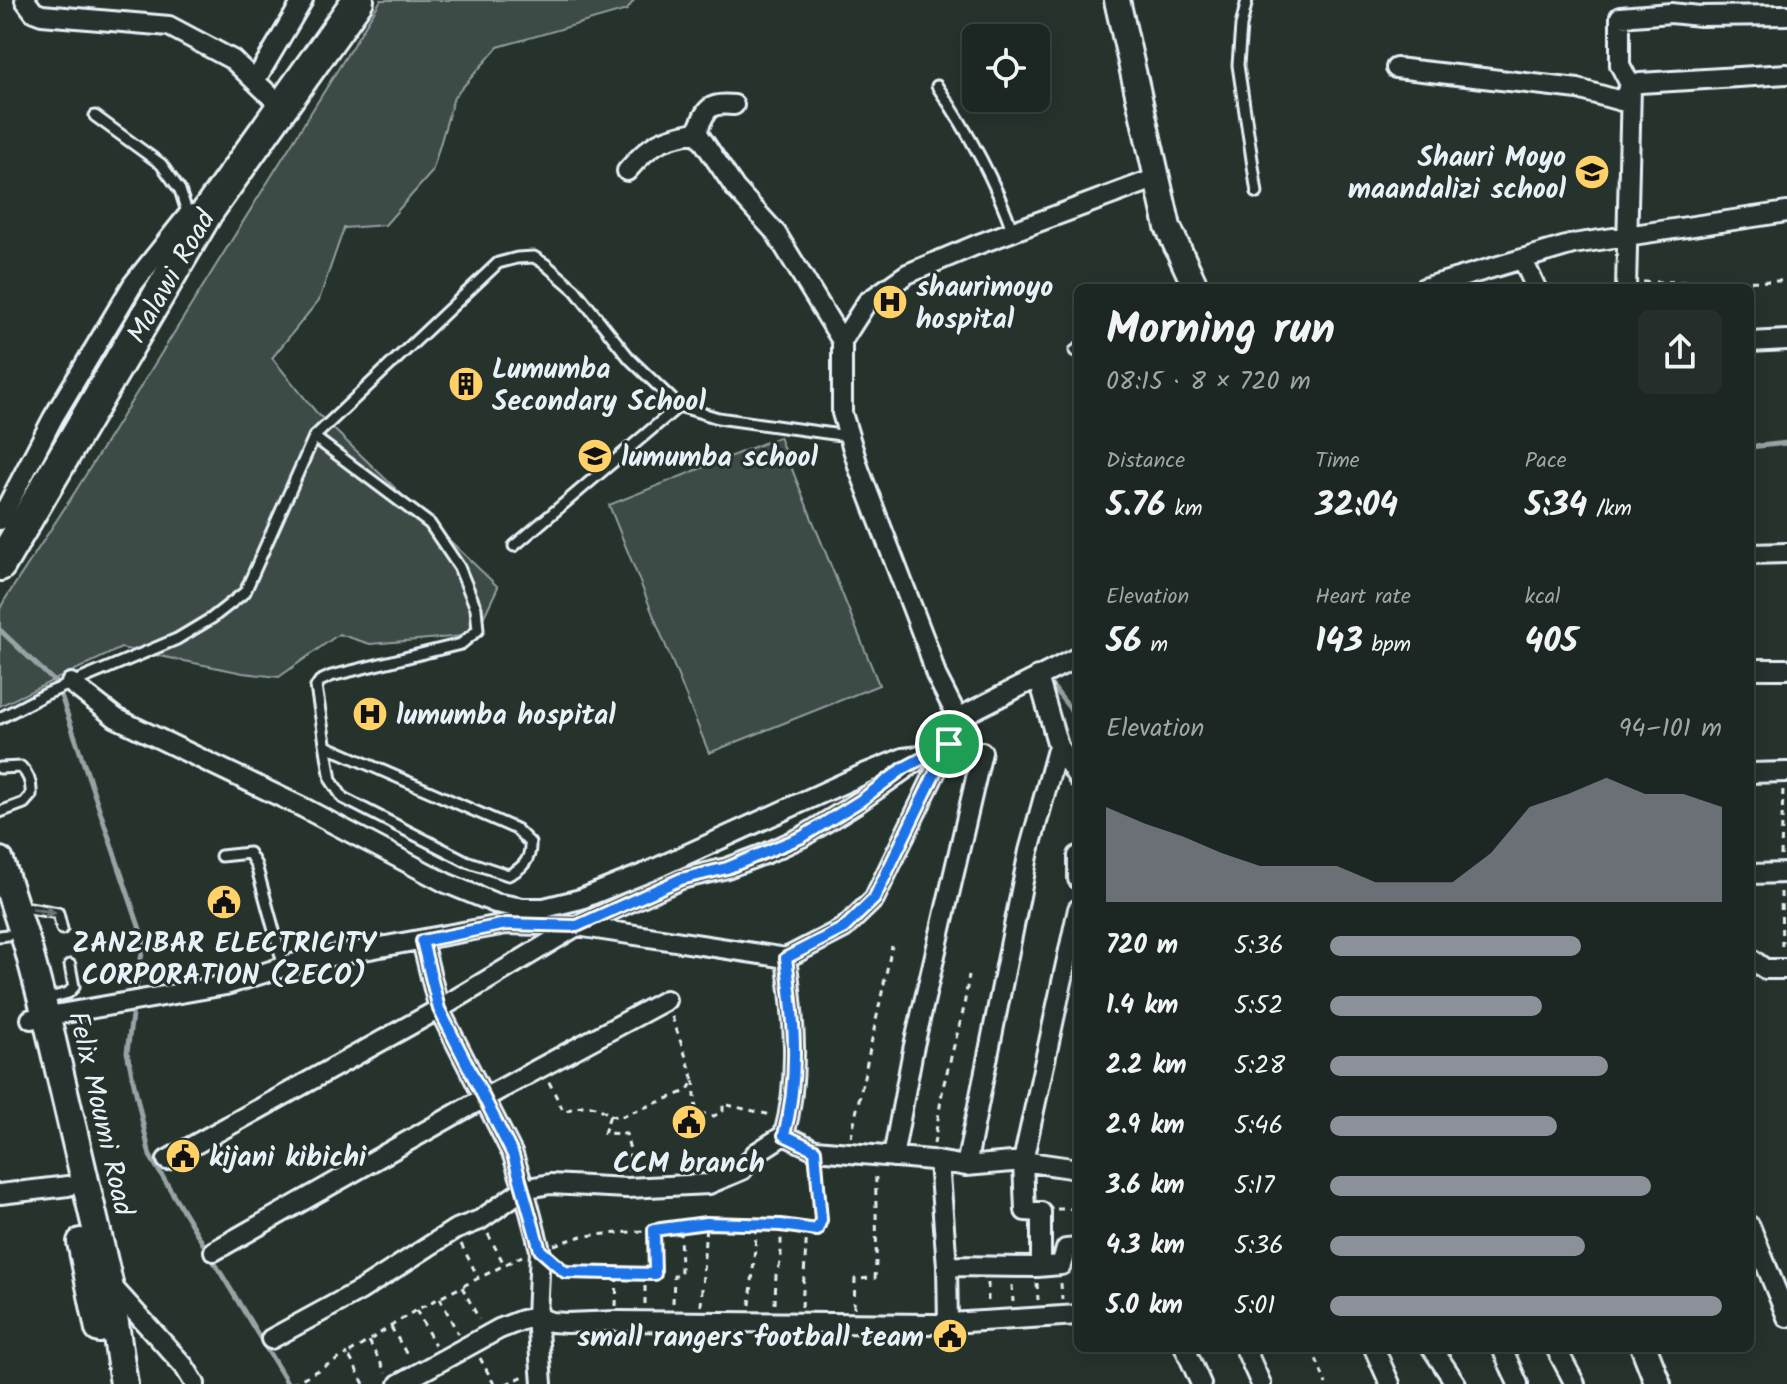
<!DOCTYPE html>
<meta charset="utf-8">
<style>
body{margin:0;font-family:Kalam,sans-serif;background:#252e2a;color:#f1f3f6;height:100vh;display:flex;flex-direction:column;font-size:30px;white-space:nowrap}
*{box-sizing:border-box;margin:0}
p{font-size:26px;color:#a0a5a5}
.icon{flex:none;width:44px;height:44px;fill:none;stroke:currentColor;stroke-width:2;stroke-linecap:round;stroke-linejoin:round}
.map{position:relative;flex:1;overflow:hidden}
.details{position:absolute;left:1074px;top:284px;width:680px;height:1068px;display:flex;flex-direction:column;background:#1c2622;border-radius:12px;box-shadow:0 4px 20px #0003,0 0 0 2px #3a4340}
.details>*{flex:none}
.controls{position:absolute;left:962px;top:24px;display:grid;gap:16px}
.controls a{display:grid;place-items:center;width:88px;height:88px;border-radius:12px;background:#1c2622;box-shadow:0 4px 20px #0003,0 0 0 2px #3a4340;font-size:40px}
.pin{position:absolute;display:grid;place-items:center;width:68px;height:68px;color:#fff;margin:-34px;border:4px solid #fff;border-radius:50%;box-shadow:0 2px 8px #0007}
.round{display:grid;place-items:center;flex:none;width:84px;height:84px;border-radius:12px;background:#252e2a}
.head{display:flex;align-items:center;justify-content:space-between;height:136px;padding:0 32px}
h1{font-size:44px;font-weight:700;line-height:60px}
.metrics{display:grid;grid-template-columns:repeat(3,1fr);gap:12px;height:136px;padding:8px 32px}
.metrics div{display:grid;align-content:center}
.metrics b{font-size:34px;font-weight:700}
.metrics small{font-size:22px;font-weight:400}
.metrics p{font-size:22px}
.chart{height:224px;padding:16px 32px}
.chart p{display:flex;justify-content:space-between}
.chart svg{width:100%;height:144px;margin-top:8px;fill:#8c9099;opacity:.7}
ul{padding:0 32px;list-style:none;font-size:26px}
li{display:grid;grid-template-columns:128px 96px 1fr;align-items:center;height:60px}
li i{height:20px;border-radius:10px;background:#8c9099}
.map>svg:first-child{display:block}
.green{fill:#3e4b47;stroke:#939ea0;stroke-width:2}
.lines{fill:none;stroke-linecap:round;stroke-linejoin:round}
.stream{stroke:#98a3a5;stroke-width:5}
.service-casing{stroke:#e8f1f8;stroke-width:15}
.minor-casing{stroke:#e8f1f8;stroke-width:24}
.tertiary-casing{stroke:#e8f1f8;stroke-width:30}
.secondary-casing{stroke:#e8f1f8;stroke-width:32}
.primary-casing{stroke:#e8f1f8;stroke-width:36}
.path{stroke:#e8f1f8;stroke-width:3;stroke-dasharray:6 6;stroke-linecap:butt}
.service{stroke:#26332d;stroke-width:9}
.minor{stroke:#26332d;stroke-width:18}
.tertiary{stroke:#26332d;stroke-width:24}
.secondary{stroke:#26332d;stroke-width:26}
.primary{stroke:#26332d;stroke-width:30}
.oneway{fill:#6a7674}
.route-casing{stroke:#fff;stroke-width:16}
.route{stroke:#1a73e8;stroke-width:10}
.labels{text-anchor:middle;stroke-width:6;stroke-linejoin:round;paint-order:stroke}
.poi-label{font-size:28px;font-weight:bold;fill:#e8f1f8;stroke:#26332d;text-anchor:start}
.street-label{font-size:28px;fill:#e8f1f8;stroke:#26332d}
</style>
<div class="map">
<svg width="1787" height="1384" viewBox="0 0 1787 1384">
<rect width="100%" height="100%" fill="#26332d"/>
<filter id="ink" filterUnits="userSpaceOnUse"><feTurbulence type="fractalNoise" baseFrequency=".0125" numOctaves="2"/><feDisplacementMap in="SourceGraphic" scale="16" xChannelSelector="R" yChannelSelector="G"/><feConvolveMatrix kernelMatrix="1 2 1 2 8 2 1 2 1" color-interpolation-filters="sRGB"/></filter>
<g filter="url(#ink)">
<path class="green" d="M381 0H634L627 10 498 47 454 97 432 172 385 225 344 228 319 300 272 358 316 412 498 587 475 635 370 644 339 634 279 677 243 673 121 648 0 706V609L4 601 75 492Z
M779 437 879 685 709 753 609 505Z"/>
<g class="lines">
<path class="stream" d="M1750 447 1787 443
M0 630 57 684 144 941 135 994
M1053 687 1078 719
M133 1008 127 1052 150 1156 288 1384"/>
<defs>
<path id="service" d="M1247 0 1241 26 1238 65 1257 193
M937 86C968 131 995 181 1013 232
M95 116 161 164 180 190 188 215
M1075 351 1078 349
M314 437 430 524 459 567 476 608 478 630 461 644 331 676 320 681 316 687 331 780 343 798 466 861 508 875C522 869 531 860 530 843L516 829 328 747
M514 546 679 406
M0 718 46 694 177 639 212 618 245 592 314 437 498 263 517 258 534 257 545 264 575 290 630 359 679 406 718 418 848 436
M0 768 21 767C29 775 32 784 31 795L24 803 0 812
M221 856 249 853 256 865 284 967
M18 906 58 913 62 929
M0 936 7 935
M43 1000 68 993 74 987 70 965"/>
<path id="minor" d="M25 0 34 12 42 15 169 26 233 60 281 106
M1396 68 1578 89 1621 101 1631 86 1640 83 1787 74
M255 81 303 0
M734 105C707 102 706 110 697 132L735 188 776 233 842 341V413L859 469 928 649 936 675 958 718
M627 171C650 144 661 138 697 132
M1523 260 1536 288
M1424 288 1573 244 1787 212
M1626 288 1631 86 1620 65V17L1671 13 1700 16 1787 15
M842 341 867 302 907 274 976 245 1157 178
M1750 342 1787 340
M0 520 53 418 133 284 188 215 208 211
M1750 554 1787 553
M1750 669H1787
M1038 676 1058 746 1078 778
M71 683 116 718 304 808 446 883 495 903 523 908H544L581 899 648 872 866 773 903 758 928 755
M1750 773 1787 772
M1078 856V879
M1750 874 1787 873
M422 941 439 1009 513 1155 524 1189 540 1250 537 1317 542 1384
M1750 958 1765 969H1787
M31 1019 226 985 299 962 506 924 577 926 786 958 844 928 874 899 949 744 958 718 1078 657
M784 1135 815 1150 931 1160 966 1166 1023 1161 1078 1169
M893 1157 913 1050 982 752
M167 1160 439 1009 577 926 681 879 727 868 767 853 802 837 860 801 914 763
M939 1162 947 1266
M966 1166 1029 851 1058 746
M0 1194 68 1186
M1750 1226 1787 1317
M214 1251 484 1098 666 1000
M1037 1267 1041 1264V1212L1025 1211 1023 1161 1078 909
M109 1283 184 1366 195 1384
M948 1323 947 1266 1037 1267 1061 1265 1066 1249 1078 1248
M271 1339 361 1290 454 1230 480 1220 524 1189 550 1184 627 1188 709 1184 742 1170 756 1153 784 1135C800 1078 794 1016 786 958
M1185 1348 1201 1384
M1245 1348 1261 1384
M1374 1348 1390 1384
M1432 1348 1456 1384
M1502 1348 1518 1384
M1556 1348 1575 1384
M399 1384 499 1329 522 1320 537 1317 551 1322 567 1323 616 1321 933 1324 1078 1315"/>
<path id="tertiary" d="M1117 0 1168 227 1196 288
M1644 1348 1658 1384"/>
<path id="secondary" d="M0 861 27 944 49 1027 109 1283 124 1384
M81 1242 99 1329"/>
<path id="primary" d="M0 565 208 211 358 0"/>
</defs>
<use href="#service" class="service-casing"/>
<use href="#minor" class="minor-casing"/>
<use href="#tertiary" class="tertiary-casing"/>
<use href="#secondary" class="secondary-casing"/>
<use href="#primary" class="primary-casing"/>
<path class="path" d="M1643 282 1787 281
M1781 856 1783 788
M1781 892 1782 952
M694 1080 696 1112 714 1116 723 1111V1104L771 1115
M549 1082 564 1112C584 1103 592 1103 610 1115L604 1133 626 1134 630 1150 628 1171
M610 1115 620 1117 687 1091 694 1080 671 1014
M851 1137 892 946
M934 1144 943 1087 963 1012 969 975
M1057 1209H1078
M488 1234 504 1264
M461 1244 478 1277
M554 1245 582 1236 654 1230 706 1223 781 1225 817 1230 821 1220 817 1168
M557 1265 565 1272 655 1274 654 1230
M645 1274V1306
M988 1283V1303
M1037 1283 1038 1300
M1061 1283 1062 1300
M1012 1285 1013 1302
M462 1287 479 1319
M440 1298 458 1334
M673 1303 674 1276 681 1274 680 1228
M775 1304 776 1275 781 1260V1225
M750 1305 757 1225
M616 1306 617 1273
M701 1306 706 1223
M802 1307 807 1229
M854 1308 855 1279 875 1278C878 1242 875 1207 876 1171
M416 1310 435 1345
M391 1327 409 1358
M369 1341 386 1373
M1312 1348 1326 1384
M480 1358 494 1384
M292 1384 348 1354
M364 1384 348 1354 416 1310 524 1255
M506 1384 524 1376"/>
<use href="#service" class="service"/>
<use href="#minor" class="minor"/>
<use href="#tertiary" class="tertiary"/>
<use href="#secondary" class="secondary"/>
<use href="#primary" class="primary"/>
</g>
<defs><path id="oneway-solid" d="M-6-.8H1V-3.2L6.5 0L1 3.2V.8H-6Z" transform="scale(2)"/></defs>
<use class="oneway" href="#oneway-solid" transform="translate(44 911) rotate(11)"/>
</g>
<g class="lines" filter="url(#ink)">
<defs>
<path id="route" d="M949 744 874 899 844 928 786 958C794 1016 800 1078 784 1135L815 1150 821 1220 817 1230 781 1225 706 1223 654 1230 655 1274 565 1272 540 1250 513 1155 439 1009 422 941 506 924 577 926 681 879 727 868 802 837 860 801 904 768Z"/>
</defs>
<use href="#route" class="route-casing"/>
<use href="#route" class="route"/>
</g>
<defs>
<symbol id="school-disc" viewBox="-11 -11 22 22"><circle r="9.5" fill="#ffd166" stroke="#26332d"/><path d="M0-5L7-2L0 1L-7-2ZM-4 1L0 2.5L4 1V4Q0 6-4 4Z" fill="#111"/></symbol>
<symbol id="hospital-disc" viewBox="-11 -11 22 22"><circle r="9.5" fill="#ffd166" stroke="#26332d"/><path d="M-5-5h3v3.5h4V-5h3V5h-3V1.5h-4V5h-3Z" fill="#111"/></symbol>
<symbol id="building-disc" viewBox="-11 -11 22 22"><circle r="9.5" fill="#ffd166" stroke="#26332d"/><path d="M-4-6H4V6H1V3H-1V6H-4ZM-2.5-4.3h1.7v1.8h-1.7ZM.8-4.3h1.7v1.8H.8ZM-2.5-1h1.7V.8h-1.7ZM.8-1h1.7V.8H.8Z" fill="#111"/></symbol>
<symbol id="civic-disc" viewBox="-11 -11 22 22"><circle r="9.5" fill="#ffd166" stroke="#26332d"/><path d="M-.6-6.5H3V-4.5H.6V-3L4-1V1h2V6H-6V1h2V-1L-.6-3ZM-1.2 2.5V6h2.4V2.5Z" fill="#111"/></symbol>
</defs>
<g fill-rule="evenodd">
<use href="#school-disc" x="1572" y="152" width="40" height="40"/>
<use href="#hospital-disc" x="870" y="282" width="40" height="40"/>
<use href="#building-disc" x="446" y="364" width="40" height="40"/>
<use href="#school-disc" x="575" y="436" width="40" height="40"/>
<use href="#hospital-disc" x="350" y="694" width="40" height="40"/>
<use href="#civic-disc" x="204" y="882" width="40" height="40"/>
<use href="#civic-disc" x="669" y="1102" width="40" height="40"/>
<use href="#civic-disc" x="163" y="1136" width="40" height="40"/>
<use href="#civic-disc" x="930" y="1316" width="40" height="40"/>
</g>
<g class="labels">
<g class="poi-label">
<text x="1566" y="166" text-anchor="end">Shauri Moyo<tspan x="1566" dy="32">maandalizi school</tspan></text>
<text x="916" y="296">shaurimoyo<tspan x="916" dy="32">hospital</tspan></text>
<text x="492" y="378">Lumumba<tspan x="492" dy="32">Secondary School</tspan></text>
<text x="621" y="466">lumumba school</text>
<text x="396" y="724">lumumba hospital</text>
<text x="224" y="952" text-anchor="middle">ZANZIBAR ELECTRICITY<tspan x="224" dy="32">CORPORATION (ZECO)</tspan></text>
<text x="209" y="1166">kijani kibichi</text>
<text x="689" y="1172" text-anchor="middle">CCM branch</text>
<text x="924" y="1346" text-anchor="end">small rangers football team</text>
</g>
<g class="street-label">
<text transform="translate(170 276) rotate(-60)" y="10">Malawi Road</text>
<text transform="translate(102 1113) rotate(77)" y="10">Felix Moumi Road</text>
</g>
</g>
</svg>
<div class="controls">
<a><svg class="icon" aria-label="locate" viewBox="0 0 24 24"><circle cx="12" cy="12" r="6"/><path d="M12 2v4M12 18v4M2 12h4M18 12h4"/></svg></a>
</div>
<div class="pin" style="left:949px;top:744px;background:#1e9e55"><svg class="icon" aria-label="arrive" viewBox="0 0 24 24"><path d="M6 21V4h12l-3 4 3 4H6"/></svg></div>
<section class="details">
<div class="head"><div><h1>Morning run</h1><p>08:15 · 8 × 720 m</p></div><a class="round"><svg class="icon" aria-label="share" viewBox="0 0 24 24"><path d="M12 15V3M7 8l5-5 5 5M5 13v7h14v-7"/></svg></a></div>
<div class="metrics">
<div><p>Distance</p><b>5.76<small> km</small></b></div>
<div><p>Time</p><b>32:04</b></div>
<div><p>Pace</p><b>5:34<small> /km</small></b></div>
</div>
<div class="metrics">
<div><p>Elevation</p><b>56<small> m</small></b></div>
<div><p>Heart rate</p><b>143<small> bpm</small></b></div>
<div><p>kcal</p><b>405</b></div>
</div>
<div class="chart"><p><span>Elevation</span>94–101 m</p>
<svg viewBox="0 0 160 44" preserveAspectRatio="none"><path d="M0 44V15L10 20L20 24L30 29L40 33L50 33L60 33L70 38L80 38L90 38L100 29L110 15L120 11L130 6L140 11L150 11L160 15V44z"/></svg>
</div>
<ul>
<li><b>720 m</b>5:36<i style="width:64%"></i></li>
<li><b>1.4 km</b>5:52<i style="width:54%"></i></li>
<li><b>2.2 km</b>5:28<i style="width:71%"></i></li>
<li><b>2.9 km</b>5:46<i style="width:58%"></i></li>
<li><b>3.6 km</b>5:17<i style="width:82%"></i></li>
<li><b>4.3 km</b>5:36<i style="width:65%"></i></li>
<li><b>5.0 km</b>5:01<i style="width:100%"></i></li>
</ul>
</section>
</div>
